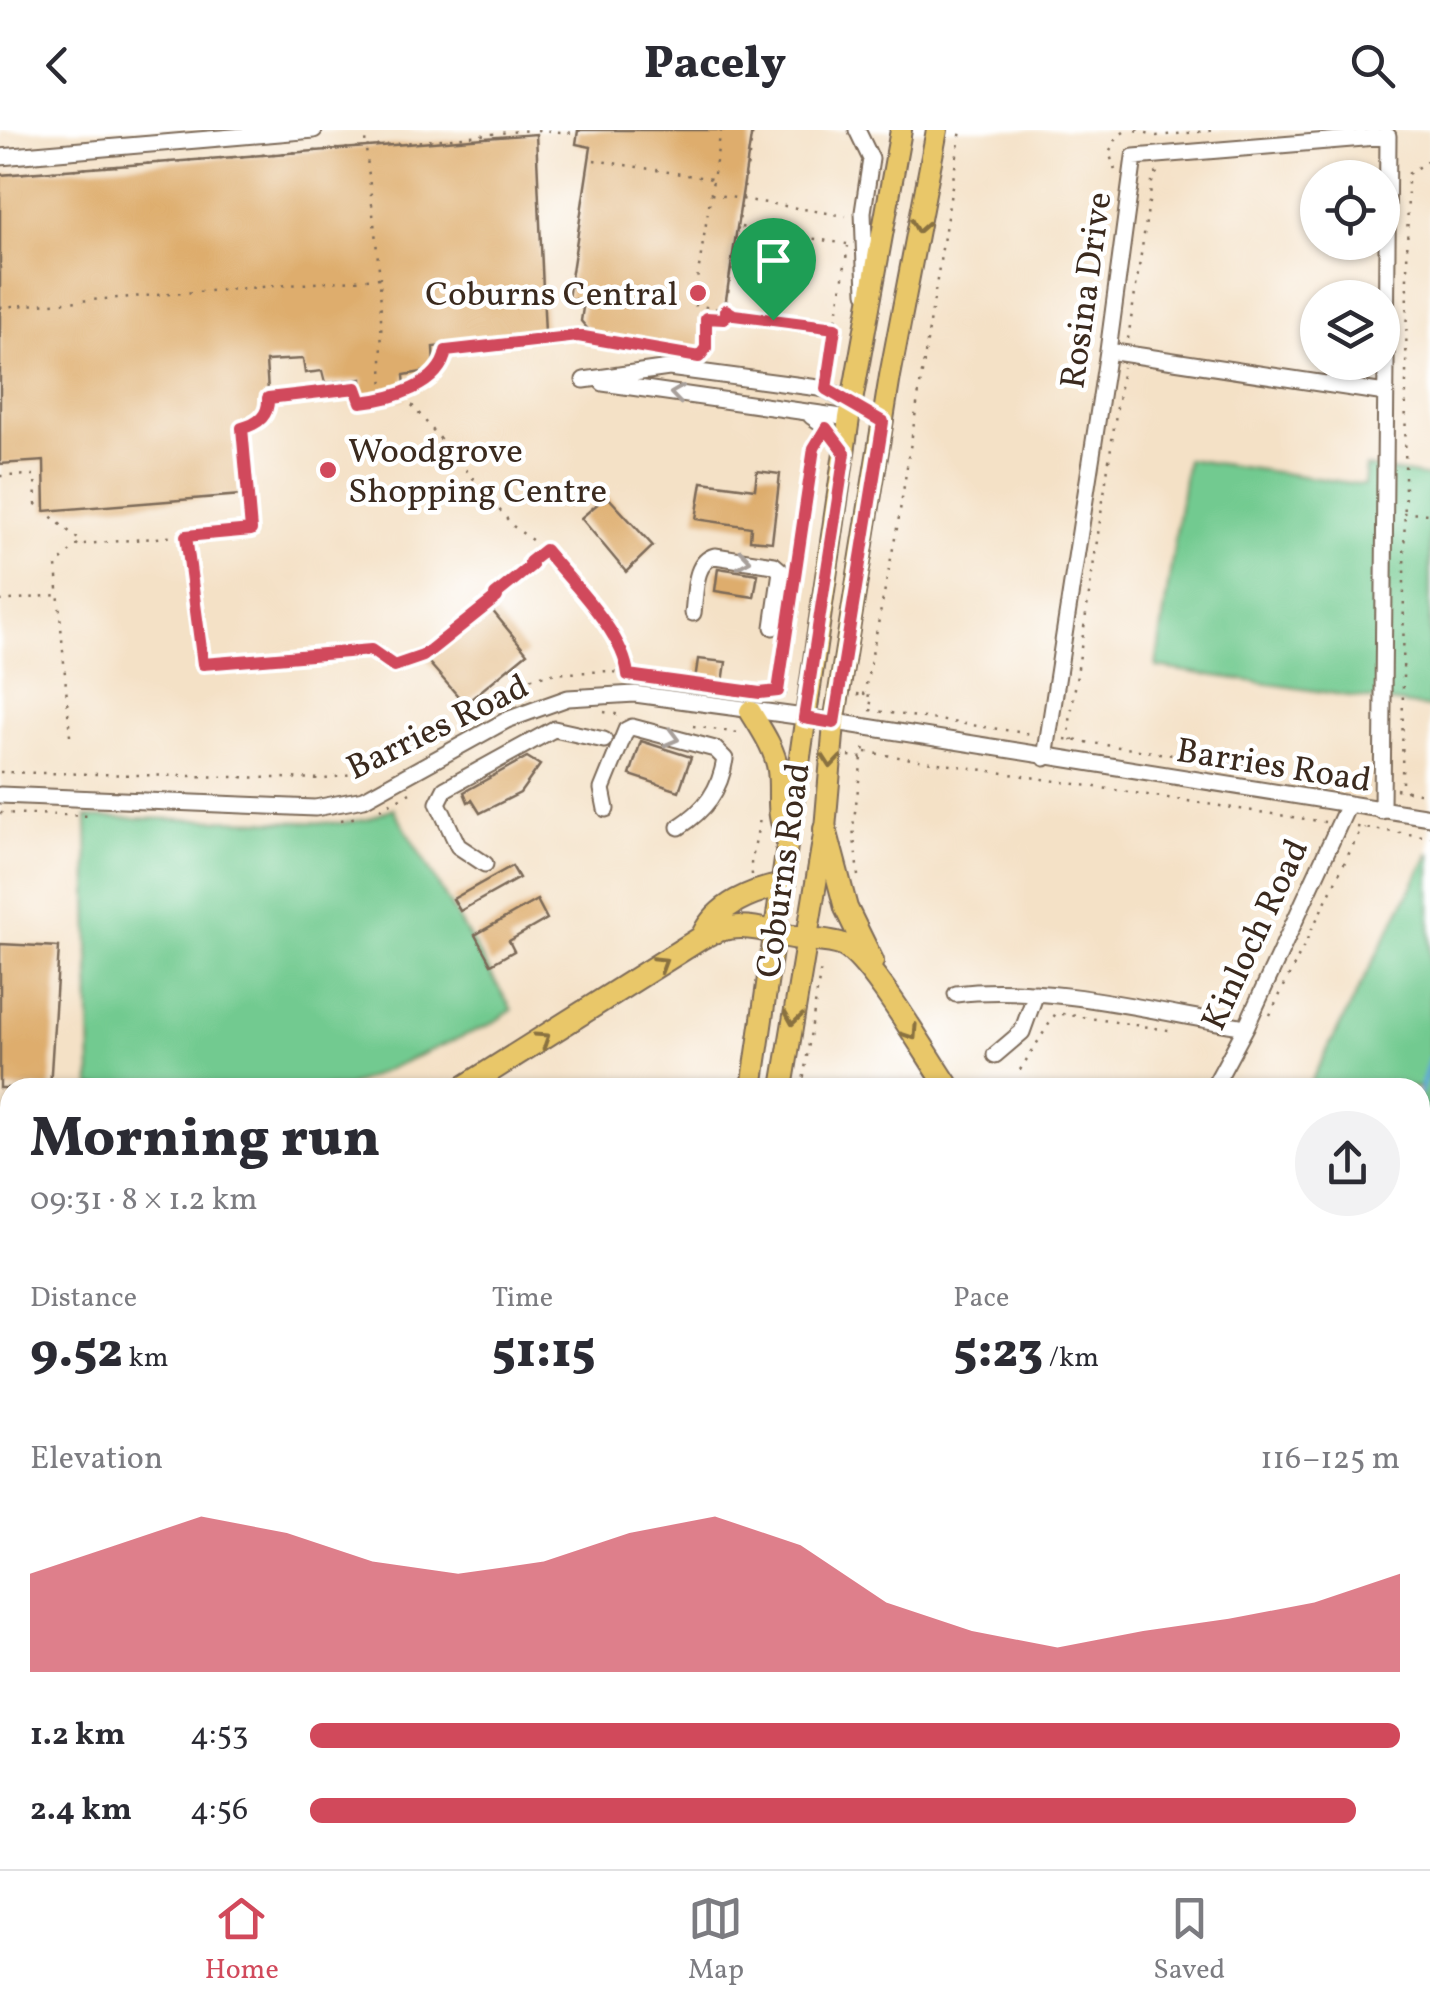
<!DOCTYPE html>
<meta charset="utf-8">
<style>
body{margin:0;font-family:Vollkorn,serif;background:#f2f2f3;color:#2b2b33;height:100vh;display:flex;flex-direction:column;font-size:38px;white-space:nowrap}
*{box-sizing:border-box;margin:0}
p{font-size:32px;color:#7c7c81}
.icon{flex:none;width:55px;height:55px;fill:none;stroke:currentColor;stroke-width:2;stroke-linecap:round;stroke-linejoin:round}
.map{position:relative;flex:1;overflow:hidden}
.panel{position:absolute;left:0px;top:948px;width:1430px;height:792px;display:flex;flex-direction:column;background:#fff;border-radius:30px 30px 0 0;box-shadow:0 2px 8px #0004}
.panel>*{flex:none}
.controls{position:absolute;left:1300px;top:30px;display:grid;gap:20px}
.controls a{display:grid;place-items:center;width:100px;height:100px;border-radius:50%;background:#fff;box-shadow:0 2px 8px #0004;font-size:50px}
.pin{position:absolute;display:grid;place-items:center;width:85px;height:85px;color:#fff;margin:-102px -42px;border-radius:50% 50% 50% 0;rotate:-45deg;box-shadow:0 0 10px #0007}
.pin .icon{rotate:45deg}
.round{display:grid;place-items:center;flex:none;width:105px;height:105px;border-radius:52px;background:#f2f2f3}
.overview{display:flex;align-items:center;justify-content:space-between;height:170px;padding:0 30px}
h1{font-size:55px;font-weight:800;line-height:75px}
.figures{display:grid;grid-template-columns:repeat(3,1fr);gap:15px;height:170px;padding:10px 30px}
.figures div{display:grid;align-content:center}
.figures b{font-size:50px;font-weight:800}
.figures small{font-size:28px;font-weight:400}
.figures p{font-size:28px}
.chart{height:280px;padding:20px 30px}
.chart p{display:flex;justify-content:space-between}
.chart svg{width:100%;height:180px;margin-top:10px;fill:#d1495b;opacity:.7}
ul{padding:0 30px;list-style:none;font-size:32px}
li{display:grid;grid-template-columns:160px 120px 1fr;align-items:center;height:75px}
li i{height:25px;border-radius:12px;background:#d1495b}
header{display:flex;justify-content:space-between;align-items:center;height:130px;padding:0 30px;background:#fff;font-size:45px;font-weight:800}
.menu{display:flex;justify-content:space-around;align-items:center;height:140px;border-top:2px solid #e1e1e2;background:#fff;font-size:28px;color:#7c7c81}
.menu a{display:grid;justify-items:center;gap:5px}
.menu .selected{color:#d1495b}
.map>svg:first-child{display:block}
.green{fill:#72ca90;stroke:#567a57;stroke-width:2.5}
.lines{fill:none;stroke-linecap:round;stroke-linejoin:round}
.stream{stroke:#62a7d7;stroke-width:5}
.building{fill:#dead6d}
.minor-casing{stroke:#7c6a59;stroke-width:19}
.major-casing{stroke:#7c6a59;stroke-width:24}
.highway-casing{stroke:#7c6a59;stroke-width:26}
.path{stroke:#7c6a59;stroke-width:2.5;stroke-dasharray:2.5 8;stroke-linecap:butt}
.minor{stroke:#fff;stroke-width:15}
.major{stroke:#e9c769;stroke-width:20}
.highway{stroke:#e9c769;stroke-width:22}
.oneway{stroke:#897140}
.oneway2{stroke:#a79f9a}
.route-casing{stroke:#fff;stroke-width:20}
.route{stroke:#d1495b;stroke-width:12}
.poi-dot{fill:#d1495b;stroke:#fff;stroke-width:4}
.labels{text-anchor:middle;stroke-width:9;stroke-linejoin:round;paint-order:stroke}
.street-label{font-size:35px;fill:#3b2a1e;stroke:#fff}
.poi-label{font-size:35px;fill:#3b2a1e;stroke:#fff;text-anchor:end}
</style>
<header><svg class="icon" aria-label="back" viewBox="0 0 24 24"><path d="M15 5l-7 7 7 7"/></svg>Pacely<svg class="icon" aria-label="search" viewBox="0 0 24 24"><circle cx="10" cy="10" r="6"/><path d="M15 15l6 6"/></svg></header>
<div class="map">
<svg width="1430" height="1739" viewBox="0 0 1430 1739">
<rect width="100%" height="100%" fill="#fff"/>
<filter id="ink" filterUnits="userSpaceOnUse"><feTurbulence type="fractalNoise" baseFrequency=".01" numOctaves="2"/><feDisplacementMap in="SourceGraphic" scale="20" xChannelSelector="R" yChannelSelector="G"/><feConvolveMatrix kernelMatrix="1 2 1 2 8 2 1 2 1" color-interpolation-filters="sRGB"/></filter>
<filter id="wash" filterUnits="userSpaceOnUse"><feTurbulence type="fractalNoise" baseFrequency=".0048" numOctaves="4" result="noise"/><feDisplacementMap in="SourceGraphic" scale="40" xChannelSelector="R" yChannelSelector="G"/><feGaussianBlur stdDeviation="2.25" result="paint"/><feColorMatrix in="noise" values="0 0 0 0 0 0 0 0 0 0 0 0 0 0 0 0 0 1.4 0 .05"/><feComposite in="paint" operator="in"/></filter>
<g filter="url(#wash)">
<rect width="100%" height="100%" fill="#f4e1c6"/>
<path class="green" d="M1187 329 1364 355 1366 337 1430 347V578L1156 537Z
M393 678 512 880 491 894 347 957H91L87 687 342 693 369 689Z
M1430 722V1156L1422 1182 1420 958 1308 957Z
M1420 1558 1430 1559V1739H1333L1334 1730H1420Z
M10 1715V1730H306L300 1739H0V1727Z"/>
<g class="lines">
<path class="stream" d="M1420 963 1430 928
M58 1739 63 1730"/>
</g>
<g id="blocks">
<path class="building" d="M578 0H752L723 189 705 186 699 221 593 205 581 191 584 171 568 168 591 17 576 14Z
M536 4 545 204 433 217 434 240 404 245 406 268 361 272 362 249 325 253 322 241 305 243 303 229 266 231 269 277 258 293 235 297 241 365 45 381 44 331 0 334V45Z
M757 341 780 344 772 412 750 410 751 397 696 389 702 352 755 359Z
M607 366 653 416 626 442 581 388Z
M718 438 758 444 754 467 715 461Z
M487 474 527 523 465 574 423 526Z
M698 529 726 532 723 553 695 550Z
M641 611 691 627 679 661 630 645Z
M527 627 540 635 520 663 480 683 472 670 468 672 464 662Z
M512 736 519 748 460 781 453 769Z
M537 770 547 789 509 811 514 821 491 834 475 805Z
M0 814 59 817 50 958H0Z"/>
</g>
</g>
<g filter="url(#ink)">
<use href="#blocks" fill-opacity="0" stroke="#7c6a59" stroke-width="2.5"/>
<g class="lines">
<defs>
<path id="minor" d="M857 0 871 29 863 82 866 163
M0 27 314 0
M1108 221 1385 263
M584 250 669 238 826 259 852 275
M603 253 849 288
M811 286 827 297 845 323
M693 483C696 463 693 432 715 426L774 435 781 441 773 497
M1045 628 1108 221 1134 27 1388 6 1382 681
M0 665 315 678 364 669 507 590 537 579 568 568 635 564 804 587 1430 687
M606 679 602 659 626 600 632 597 715 619 725 629C720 661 705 680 679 697
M485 734 458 716 438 673 445 659 554 599 604 610
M956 864C1045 853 1157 882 1246 897
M995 925 1022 902 1036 863
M1213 958 1246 897 1348 675
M0 1426 10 1433
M0 1460 10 1448
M0 1636 10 1624
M365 1739 374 1734 385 1739
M1317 1739 1318 1730"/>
<path id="major" d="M750 581C761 599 775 619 778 640 781 662 775 685 786 705
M752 958 849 288 901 0
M782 958 825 699 834 593 890 246 937 0
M634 1739 636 1730
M665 1739 666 1730"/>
<path id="highway" d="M825 699 846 778 872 831
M703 805C717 775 752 760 784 755
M463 958 701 808C729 792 753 796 783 805 802 810 828 809 843 815 871 828 928 928 949 958
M0 1083 10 1082
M0 1135 10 1137
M0 1206 10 1207
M0 1269 10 1273
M1420 1299 1430 1302
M1420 1344 1430 1346
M1420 1417 1430 1418
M1420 1467 1430 1466
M568 1730 586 1739
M761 1739 775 1730"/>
</defs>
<use href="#minor" class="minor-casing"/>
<use href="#major" class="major-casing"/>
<use href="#highway" class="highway-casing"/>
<path class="path" d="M364 0 380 148
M537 0 574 3 581 0
M721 0 693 175 725 180 734 185 834 198
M1136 0 1157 6 1218 0
M594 30 712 49
M1115 40 1109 22 1118 6 1127 0
M0 45 365 17 530 0
M711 64 846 86
M741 97 847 114
M0 177 380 148 383 270 406 268 513 396 545 420 604 492 618 515 628 544
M1128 209 1153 46 1158 42
M701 225 706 218V188L724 189 753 0
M1346 240 1363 243 1369 236
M828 242 848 116
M0 346 35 345 36 374 84 414 251 400 242 298C258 294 270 286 268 268L355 257 361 272C391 269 440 256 446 221L578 205 669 222
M1403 383 1430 384
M186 406 203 535 371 520 394 536C437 522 461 493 497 467L495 465 532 435 530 432 544 421
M796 436 814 318 819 312
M0 471 57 465
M654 550 760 563 778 561 786 509
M778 557 786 561 785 568
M857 564 872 566 870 578
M864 565 898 393 961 0
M870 580 1032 604
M604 582 621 585
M693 596 738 603 743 607
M70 606 56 435 79 413
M1065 609 1368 654
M1073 611 1069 598 1123 237
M866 622 1325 692
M849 626 862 628 867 611
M0 642 325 649 366 641 516 552 549 544 610 541 641 548
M1396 659 1430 665
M1407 662 1402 654 1408 44 1430 29
M380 679 412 662
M0 683 93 686
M341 690 358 687
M1357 697 1430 707
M752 745 751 733 761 684
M858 746 853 697 862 628
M1270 885 1359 703 1366 698
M1020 940 1056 883 1175 901
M802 958 821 837
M1420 1166 1430 1113
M1420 1168 1422 1182 1430 1186
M613 1739 614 1730
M1297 1739 1298 1730"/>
<use href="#minor" class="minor"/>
<use href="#major" class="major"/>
<use href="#highway" class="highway"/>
</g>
<defs><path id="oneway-chevron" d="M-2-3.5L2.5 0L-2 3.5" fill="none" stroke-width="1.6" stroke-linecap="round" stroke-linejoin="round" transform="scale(2.5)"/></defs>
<g class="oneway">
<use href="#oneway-chevron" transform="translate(919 96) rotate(101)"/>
<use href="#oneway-chevron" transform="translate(831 631) rotate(95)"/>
<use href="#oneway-chevron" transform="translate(661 833) rotate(-32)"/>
<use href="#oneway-chevron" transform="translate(793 888) rotate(99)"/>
<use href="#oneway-chevron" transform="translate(911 903) rotate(57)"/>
<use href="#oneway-chevron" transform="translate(543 909) rotate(-33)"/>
</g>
<g class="oneway2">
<use href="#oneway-chevron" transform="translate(677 264) rotate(-172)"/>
<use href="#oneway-chevron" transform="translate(744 430) rotate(9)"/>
<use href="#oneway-chevron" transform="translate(672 608) rotate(15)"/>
</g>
</g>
<g class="lines" filter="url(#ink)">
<defs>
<path id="route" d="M726 180 734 185 835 198 826 259 883 292 834 593 804 588 845 323 826 298 814 318 778 561 760 563 628 545C624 503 571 452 545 420L530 432 532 435 495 465 497 467 423 526 394 536 371 520 203 534 186 406 251 400 242 298C258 294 269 286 268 268L356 258 361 272C391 269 440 256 446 221L578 206 699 227 706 218V188L724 189Z"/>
</defs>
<use href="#route" class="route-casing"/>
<use href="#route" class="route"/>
</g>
<g class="poi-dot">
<circle cx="698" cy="163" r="10"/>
<circle cx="328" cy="340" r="10"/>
</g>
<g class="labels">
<g class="street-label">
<text transform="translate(1085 160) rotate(-82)" y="12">Rosina Drive</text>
<text transform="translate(437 596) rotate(-26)" y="12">Barries Road</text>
<text transform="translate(1274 634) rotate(9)" y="12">Barries Road</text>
<text transform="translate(782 740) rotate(-82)" y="12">Coburns Road</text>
<text transform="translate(1254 804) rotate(-65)" y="12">Kinloch Road</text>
</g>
<g class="poi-label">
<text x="678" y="175">Coburns Central</text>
<text x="348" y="332" text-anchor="start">Woodgrove<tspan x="348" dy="40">Shopping Centre</tspan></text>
</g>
</g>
</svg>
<div class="controls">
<a><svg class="icon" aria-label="locate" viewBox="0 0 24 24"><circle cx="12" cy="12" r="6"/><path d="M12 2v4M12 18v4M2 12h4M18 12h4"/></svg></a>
<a><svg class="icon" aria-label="layers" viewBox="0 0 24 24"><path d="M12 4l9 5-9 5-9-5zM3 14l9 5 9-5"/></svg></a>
</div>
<div class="pin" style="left:773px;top:190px;background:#1e9e55"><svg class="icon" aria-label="arrive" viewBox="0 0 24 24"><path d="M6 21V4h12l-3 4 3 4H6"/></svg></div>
<section class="panel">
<div class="overview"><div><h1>Morning run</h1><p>09:31 · 8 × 1.2 km</p></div><a class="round"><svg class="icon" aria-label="share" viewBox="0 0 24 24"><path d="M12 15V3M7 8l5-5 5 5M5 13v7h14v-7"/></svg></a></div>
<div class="figures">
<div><p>Distance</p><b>9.52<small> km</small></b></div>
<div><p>Time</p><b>51:15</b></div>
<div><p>Pace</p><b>5:23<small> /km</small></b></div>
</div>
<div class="chart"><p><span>Elevation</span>116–125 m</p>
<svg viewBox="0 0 160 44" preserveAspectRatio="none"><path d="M0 44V20L10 13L20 6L30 10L40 17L50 20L60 17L70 10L80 6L90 13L100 27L110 34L120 38L130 34L140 31L150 27L160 20V44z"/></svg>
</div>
<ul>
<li><b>1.2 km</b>4:53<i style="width:100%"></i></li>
<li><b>2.4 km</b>4:56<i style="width:96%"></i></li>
</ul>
</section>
</div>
<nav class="menu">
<a class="selected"><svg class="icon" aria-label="home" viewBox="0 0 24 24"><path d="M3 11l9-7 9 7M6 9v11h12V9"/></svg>Home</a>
<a><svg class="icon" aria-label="map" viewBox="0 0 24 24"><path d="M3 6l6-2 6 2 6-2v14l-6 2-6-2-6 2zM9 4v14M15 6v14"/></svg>Map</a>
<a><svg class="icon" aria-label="saved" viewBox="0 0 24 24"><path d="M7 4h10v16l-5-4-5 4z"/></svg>Saved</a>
</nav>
